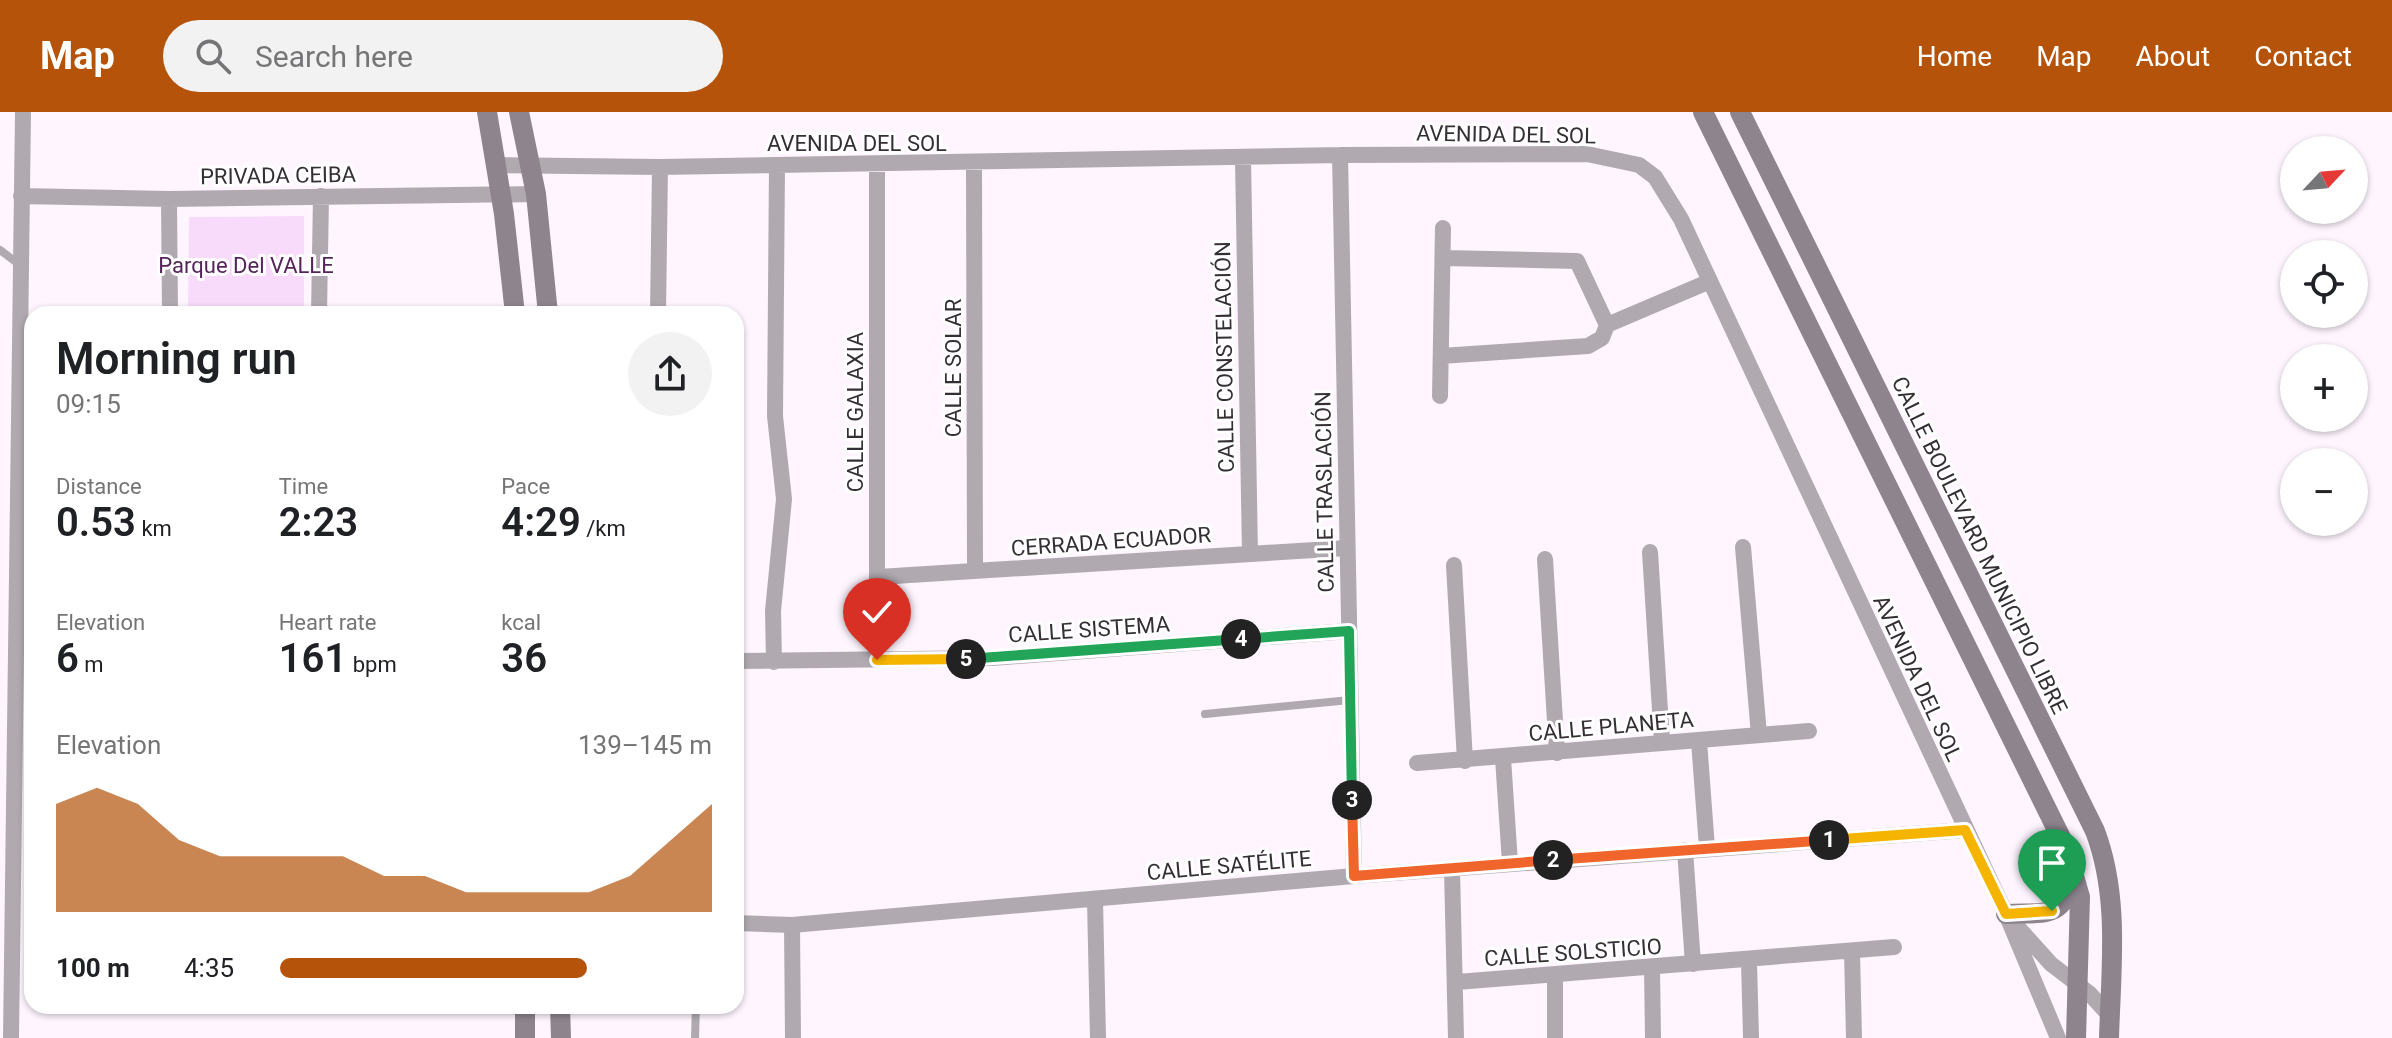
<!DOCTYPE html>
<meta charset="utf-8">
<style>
body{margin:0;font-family:Roboto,sans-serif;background:#f2f2f2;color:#202124;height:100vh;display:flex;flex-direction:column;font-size:30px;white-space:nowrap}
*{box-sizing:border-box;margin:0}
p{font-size:26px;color:#757577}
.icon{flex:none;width:44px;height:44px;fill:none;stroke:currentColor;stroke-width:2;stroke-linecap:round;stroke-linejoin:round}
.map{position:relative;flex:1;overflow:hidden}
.sheet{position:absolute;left:24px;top:194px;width:720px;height:708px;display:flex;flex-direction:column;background:#fff;border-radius:24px;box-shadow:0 2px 6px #0004}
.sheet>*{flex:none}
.needle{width:52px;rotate:64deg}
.fabs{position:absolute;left:2280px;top:24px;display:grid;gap:16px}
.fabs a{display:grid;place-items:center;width:88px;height:88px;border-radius:50%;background:#fff;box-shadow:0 2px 6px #0004;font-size:40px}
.pin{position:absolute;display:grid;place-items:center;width:68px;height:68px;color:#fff;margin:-82px -34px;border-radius:50% 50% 50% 0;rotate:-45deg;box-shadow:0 0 8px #0007}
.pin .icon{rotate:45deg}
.km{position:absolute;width:40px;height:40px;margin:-20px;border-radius:50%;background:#222;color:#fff;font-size:22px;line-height:40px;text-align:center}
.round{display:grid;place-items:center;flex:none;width:84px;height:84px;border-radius:42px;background:#f2f2f2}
.head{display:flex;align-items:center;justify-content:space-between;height:136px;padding:0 32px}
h1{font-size:44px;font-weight:600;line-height:60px}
.figures{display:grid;grid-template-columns:repeat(3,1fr);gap:12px;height:136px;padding:8px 32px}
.figures div{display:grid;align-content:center}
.figures b{font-size:40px;font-weight:600}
.figures small{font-size:22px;font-weight:400}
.figures p{font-size:22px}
.chart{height:224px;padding:16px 32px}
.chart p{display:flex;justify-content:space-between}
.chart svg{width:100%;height:144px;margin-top:8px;fill:#b45309;opacity:.7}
ul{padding:0 32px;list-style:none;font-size:26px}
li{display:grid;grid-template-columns:128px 96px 1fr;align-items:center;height:60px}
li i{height:20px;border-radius:10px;background:#b45309}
header{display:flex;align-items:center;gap:48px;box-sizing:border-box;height:112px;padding:0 40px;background:#b45309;color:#fff}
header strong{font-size:38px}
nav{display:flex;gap:44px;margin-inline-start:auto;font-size:28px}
.search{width:560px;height:72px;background:#f2f2f2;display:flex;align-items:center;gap:20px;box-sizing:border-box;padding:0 28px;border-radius:44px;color:#757577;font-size:30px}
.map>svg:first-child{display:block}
.green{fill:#f8dbfa}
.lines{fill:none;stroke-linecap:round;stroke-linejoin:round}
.service{stroke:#b0aab0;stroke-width:8}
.minor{stroke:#b0aab0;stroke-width:16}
.secondary{stroke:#8d848d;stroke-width:20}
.split-1-casing{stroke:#fff;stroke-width:16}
.split-2-casing{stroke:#fff;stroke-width:16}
.split-3-casing{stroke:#fff;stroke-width:16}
.split-4-casing{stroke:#fff;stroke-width:16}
.split-5-casing{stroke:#fff;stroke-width:16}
.split-6-casing{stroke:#fff;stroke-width:16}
.split-1{stroke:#f5b400;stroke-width:10}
.split-2{stroke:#f0652b;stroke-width:10}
.split-3{stroke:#f0652b;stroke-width:10}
.split-4{stroke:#22a559;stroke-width:10}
.split-5{stroke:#22a559;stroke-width:10}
.split-6{stroke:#f5b400;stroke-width:10}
.labels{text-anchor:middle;stroke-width:6;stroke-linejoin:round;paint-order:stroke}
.street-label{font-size:22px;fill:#352f35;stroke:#fff}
.park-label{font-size:22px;fill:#55255a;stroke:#fff}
</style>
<header>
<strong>Map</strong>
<div class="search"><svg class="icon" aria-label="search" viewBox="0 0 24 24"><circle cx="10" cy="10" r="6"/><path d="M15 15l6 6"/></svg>Search here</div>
<nav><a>Home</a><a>Map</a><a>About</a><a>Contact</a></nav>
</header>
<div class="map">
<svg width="2392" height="926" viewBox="0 0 2392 926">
<rect width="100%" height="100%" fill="#fef5fe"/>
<path class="green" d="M304 104V202H188L189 105Z"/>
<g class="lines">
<path class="service" d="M0 138 20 153
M1205 602 1350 588
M695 926 696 894"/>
<path class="minor" d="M1340 43 1354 764
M1243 47 1250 442
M877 52V548
M974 52 975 459
M496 53 660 55 1340 43 1587 42 1639 53 1655 65 1681 107 2006 802 2058 926
M21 84 169 87 536 82
M169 87 170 202
M319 202 321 84
M658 202 660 55
M1607 213 1708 170
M1441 244 1588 234 1602 226 1607 213 1577 149 1443 146
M1440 284 1443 116
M1743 435 1759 623
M1650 440 1662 630
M1545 447 1557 641
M1454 453 1465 649
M878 465 1347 436
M736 549 992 546 1349 519
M774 550 773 499 784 387 775 304 777 53
M1699 629 1707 736
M1503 646 1510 751
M1417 651 1809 619
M1685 738 1693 852
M1452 758 1456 926
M1095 788 1098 926
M736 811 792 813 1354 764 1965 718
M2015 812 2051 852 2089 881 2110 904
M792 813 793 926
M1852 840 1854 926
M1749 849 1751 926
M1652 856 1653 926
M1457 870 1894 835
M11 926 23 0
M1555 926V863"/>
<path class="secondary" d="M487 0 504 102 515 202
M519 0 536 82 548 202
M1703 0 2066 736 2080 785 2076 926
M1740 0 2095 719C2120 785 2111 857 2109 926
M2006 802C2045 800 2061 808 2074 766
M525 894V926
M560 894 561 926"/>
</g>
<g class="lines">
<defs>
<path id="split-1" d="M1829 728 1965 718 2006 802 2052 799"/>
<path id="split-2" d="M1553 748 1829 728"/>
<path id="split-3" d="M1352 688 1354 764 1553 748"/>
<path id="split-4" d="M1241 527 1349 519 1352 688"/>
<path id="split-5" d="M966 547 1241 527"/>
<path id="split-6" d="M877 548 966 547"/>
</defs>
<use href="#split-1" class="split-1-casing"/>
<use href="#split-2" class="split-2-casing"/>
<use href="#split-3" class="split-3-casing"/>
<use href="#split-4" class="split-4-casing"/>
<use href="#split-5" class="split-5-casing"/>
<use href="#split-6" class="split-6-casing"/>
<use href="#split-1" class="split-1"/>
<use href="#split-2" class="split-2"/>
<use href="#split-3" class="split-3"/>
<use href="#split-4" class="split-4"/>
<use href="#split-5" class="split-5"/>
<use href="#split-6" class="split-6"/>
</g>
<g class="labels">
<g class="street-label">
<text transform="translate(1506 22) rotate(1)" y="8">AVENIDA DEL SOL</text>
<text x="857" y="39">AVENIDA DEL SOL</text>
<text transform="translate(278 63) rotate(-1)" y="8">PRIVADA CEIBA</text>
<text transform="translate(1224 245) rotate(-91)" y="8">CALLE CONSTELACIÓN</text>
<text transform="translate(953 256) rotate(-90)" y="8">CALLE SOLAR</text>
<text transform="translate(855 300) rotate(-90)" y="8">CALLE GALAXIA</text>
<text transform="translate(1324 380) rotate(-91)" y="8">CALLE TRASLACIÓN</text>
<text transform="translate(1111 429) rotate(-4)" y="8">CERRADA ECUADOR</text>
<text transform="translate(1980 433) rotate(64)" y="8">CALLE BOULEVARD MUNICIPIO LIBRE</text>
<text transform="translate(1089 517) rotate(-4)" y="8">CALLE SISTEMA</text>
<text transform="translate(1918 566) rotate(65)" y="8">AVENIDA DEL SOL</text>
<text transform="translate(1611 614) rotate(-5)" y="8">CALLE PLANETA</text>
<text transform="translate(1229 753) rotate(-5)" y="8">CALLE SATÉLITE</text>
<text transform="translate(1573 840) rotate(-4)" y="8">CALLE SOLSTICIO</text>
</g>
<g class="park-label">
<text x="246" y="161">Parque Del VALLE</text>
</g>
</g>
</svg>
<div class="fabs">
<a><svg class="needle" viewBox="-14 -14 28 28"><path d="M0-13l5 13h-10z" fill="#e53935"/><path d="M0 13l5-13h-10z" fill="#757577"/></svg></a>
<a><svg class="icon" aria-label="locate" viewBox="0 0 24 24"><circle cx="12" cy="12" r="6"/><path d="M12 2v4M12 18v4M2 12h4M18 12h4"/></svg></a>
<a>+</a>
<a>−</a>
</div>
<div class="pin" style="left:2052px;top:799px;background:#1e9e55"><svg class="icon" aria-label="arrive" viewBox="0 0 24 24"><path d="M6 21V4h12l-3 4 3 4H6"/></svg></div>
<div class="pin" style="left:877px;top:548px;background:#d93025"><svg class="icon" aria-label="check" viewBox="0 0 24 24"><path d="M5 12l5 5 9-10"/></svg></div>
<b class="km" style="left:1829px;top:728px">1</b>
<b class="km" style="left:1553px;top:748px">2</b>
<b class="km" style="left:1352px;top:688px">3</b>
<b class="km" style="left:1241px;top:527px">4</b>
<b class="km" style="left:966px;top:547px">5</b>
<section class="sheet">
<div class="head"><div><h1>Morning run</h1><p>09:15</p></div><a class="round"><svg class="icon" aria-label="share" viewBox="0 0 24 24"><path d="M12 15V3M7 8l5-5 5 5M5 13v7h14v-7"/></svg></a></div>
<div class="figures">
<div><p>Distance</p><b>0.53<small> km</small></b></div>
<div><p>Time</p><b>2:23</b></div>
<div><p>Pace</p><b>4:29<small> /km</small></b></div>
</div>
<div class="figures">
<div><p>Elevation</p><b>6<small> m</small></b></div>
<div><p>Heart rate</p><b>161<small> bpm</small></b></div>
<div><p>kcal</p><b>36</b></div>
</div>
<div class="chart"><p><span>Elevation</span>139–145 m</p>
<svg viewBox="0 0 160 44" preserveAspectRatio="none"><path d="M0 44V11L10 6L20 11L30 22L40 27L50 27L60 27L70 27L80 33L90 33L100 38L110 38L120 38L130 38L140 33L150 22L160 11V44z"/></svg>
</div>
<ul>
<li><b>100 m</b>4:35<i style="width:71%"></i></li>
</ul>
</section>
</div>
